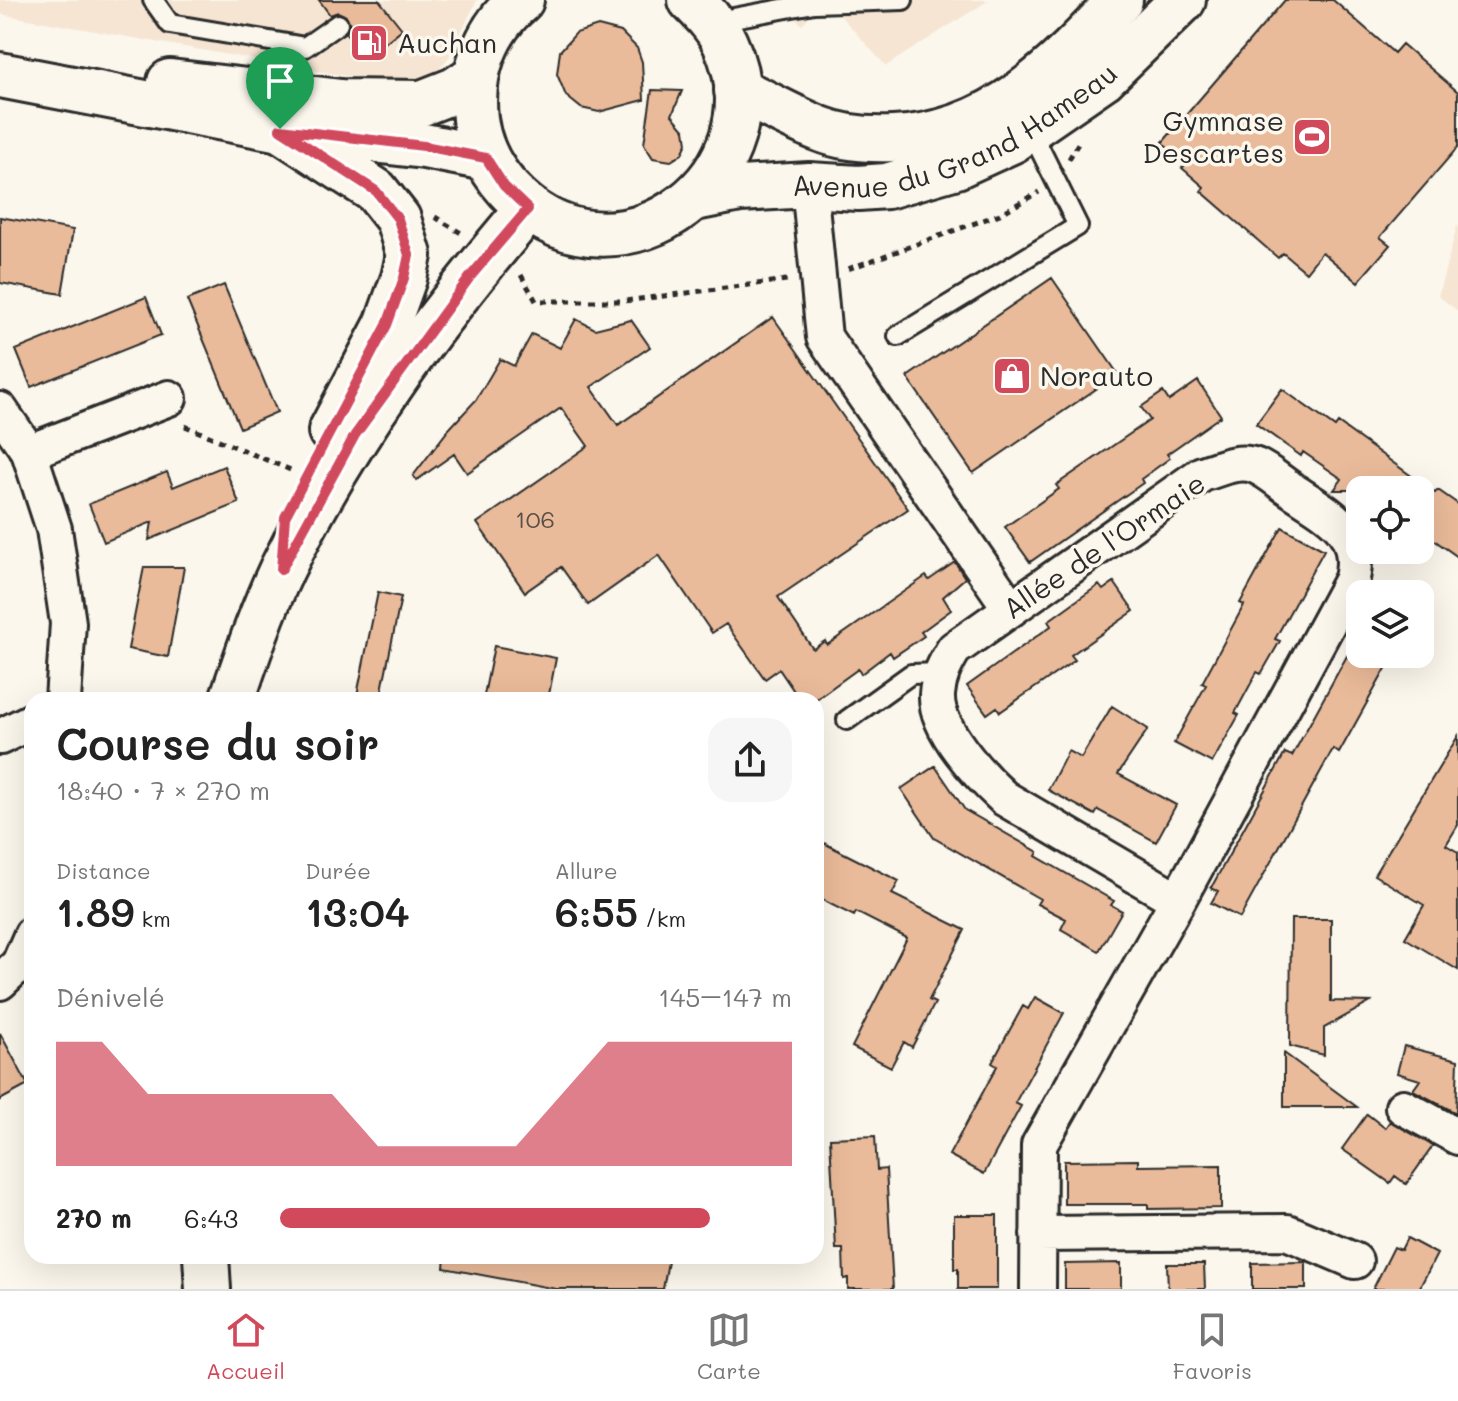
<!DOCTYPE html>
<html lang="fr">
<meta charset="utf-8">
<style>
body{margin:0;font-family:Mali,sans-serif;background:#f6f6f6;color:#222;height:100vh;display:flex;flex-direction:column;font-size:30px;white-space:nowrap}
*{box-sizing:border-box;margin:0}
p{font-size:26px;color:#767676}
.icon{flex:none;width:44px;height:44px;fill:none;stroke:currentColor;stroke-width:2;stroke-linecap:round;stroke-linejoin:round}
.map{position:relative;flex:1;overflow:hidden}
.drawer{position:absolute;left:24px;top:692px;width:800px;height:572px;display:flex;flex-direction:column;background:#fff;border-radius:24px;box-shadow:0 8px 32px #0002}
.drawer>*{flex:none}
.fabs{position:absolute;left:1346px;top:476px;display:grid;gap:16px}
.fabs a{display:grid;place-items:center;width:88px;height:88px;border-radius:16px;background:#fff;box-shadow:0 8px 32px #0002;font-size:40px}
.pin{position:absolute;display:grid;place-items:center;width:68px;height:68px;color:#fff;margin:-82px -34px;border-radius:50% 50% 50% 0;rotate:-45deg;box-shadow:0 0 8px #0007}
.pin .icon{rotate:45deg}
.round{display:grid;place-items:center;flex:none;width:84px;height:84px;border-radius:24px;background:#f6f6f6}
.summary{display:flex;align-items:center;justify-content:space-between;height:136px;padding:0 32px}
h1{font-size:44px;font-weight:600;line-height:60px}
.metrics{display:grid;grid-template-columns:repeat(3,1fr);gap:12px;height:136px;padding:8px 32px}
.metrics div{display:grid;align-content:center}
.metrics b{font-size:40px;font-weight:600}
.metrics small{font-size:22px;font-weight:400}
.metrics p{font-size:22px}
.chart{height:224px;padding:16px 32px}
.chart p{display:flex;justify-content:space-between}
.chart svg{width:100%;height:144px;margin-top:8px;fill:#d1495b;opacity:.7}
ul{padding:0 32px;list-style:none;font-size:26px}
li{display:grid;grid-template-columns:128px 96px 1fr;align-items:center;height:60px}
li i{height:20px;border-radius:10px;background:#d1495b}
.menu{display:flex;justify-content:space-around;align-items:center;height:112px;border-top:2px solid #e0e0e0;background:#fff;font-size:22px;color:#767676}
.menu a{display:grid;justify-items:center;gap:4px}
.menu .active{color:#d1495b}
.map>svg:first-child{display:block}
.built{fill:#f6e5d3}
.building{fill:#eabb9a;stroke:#2b2b2b;stroke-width:2}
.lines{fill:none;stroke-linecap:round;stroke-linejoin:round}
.lane-casing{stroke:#2b2b2b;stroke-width:24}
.street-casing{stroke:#2b2b2b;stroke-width:40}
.secondary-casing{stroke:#2b2b2b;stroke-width:50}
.path{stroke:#2b2b2b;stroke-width:5;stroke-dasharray:6 6;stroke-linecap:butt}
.lane{stroke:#fbf7ec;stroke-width:18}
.street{stroke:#fbf7ec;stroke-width:34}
.secondary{stroke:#fbf7ec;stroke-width:44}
.route-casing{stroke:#fff;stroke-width:16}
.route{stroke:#d1495b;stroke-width:10}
.labels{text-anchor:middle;stroke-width:7;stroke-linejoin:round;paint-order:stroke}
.number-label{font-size:24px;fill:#5b4f47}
.poi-label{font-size:28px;fill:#2b2b2b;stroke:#fbf7ec;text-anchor:start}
.street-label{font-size:28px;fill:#2b2b2b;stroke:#fbf7ec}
</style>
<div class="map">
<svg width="1458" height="1289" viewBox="0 0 1458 1289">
<rect width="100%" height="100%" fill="#fbf7ec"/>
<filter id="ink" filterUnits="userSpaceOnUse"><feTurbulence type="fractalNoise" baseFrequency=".0125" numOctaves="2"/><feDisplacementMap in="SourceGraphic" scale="16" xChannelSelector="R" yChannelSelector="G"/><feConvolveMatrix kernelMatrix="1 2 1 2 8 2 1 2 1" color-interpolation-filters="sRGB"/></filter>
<g filter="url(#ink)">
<path class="built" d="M0 0H477L449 57 441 67 429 76 402 86 0 14Z
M780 0H989L886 66 837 12 825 8 814 10 802 25Z
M1458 223V311L1438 296Z"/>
<path class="building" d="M319 0H379L402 29 366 58 346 33 350 24 347 17 338 12 330 15Z
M1285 0H1333L1394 53 1402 44 1458 92V147L1380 237 1390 245 1358 282 1322 252 1306 272 1283 253 1278 258 1201 191 1204 187 1182 168 1186 164 1162 143Z
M598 26 621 32 637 48 642 62 644 100 599 112 581 108 566 96 557 74 560 51 576 33Z
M652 90 682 91 672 115 685 130 687 143 682 154 671 161 653 158 644 144Z
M0 217 73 230 62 294 0 283Z
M1052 278 1118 374 973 473 907 377Z
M224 285 277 412 240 428 187 300Z
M146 297 161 335 31 387 16 350Z
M773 317 908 509 778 597 813 649 825 641 827 645 926 576 929 580 955 562 965 578 943 597 951 610 921 632 924 636 893 657 890 652 861 674 858 669 815 700H800L779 669 765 679 726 624 712 633 659 555 588 605 561 567 525 592 477 523 588 446 561 408 467 473 454 454 417 480 413 476 449 429 476 400 500 359 514 366 532 334 560 348 576 319 595 329 631 320 650 347 591 387 618 425Z
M1198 381 1221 416 1167 454 1170 458 1141 479 1143 483 1030 562 1005 527 1059 489 1056 485 1150 420 1141 407 1163 392 1169 401Z
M1282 389 1335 427 1338 423 1435 493 1438 490 1458 504V557L1420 530V490H1334L1342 479 1303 452 1301 456 1256 424Z
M224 466 239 503 149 540 152 522 104 542 89 504 167 472 173 487Z
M1282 527 1324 550 1275 639 1280 641 1261 674 1257 672 1235 713 1239 715 1212 763 1174 743 1206 685 1202 683 1244 605 1240 603Z
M144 567H184L168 657 128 649Z
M1114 582 1134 611 1071 655 1075 660 1000 712 997 707 987 714 967 686 1051 626 1048 621 1073 603 1099 585 1103 590Z
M378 592 401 597 380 700H356Z
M494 646 556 658 548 700H483Z
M1348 654H1394L1339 753 1333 749 1240 918 1211 903 1218 891 1211 888 1285 753 1292 756Z
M1112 706 1148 729 1118 774 1176 805 1156 842 1098 810 1095 815 1048 790 1068 751 1081 758Z
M1458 736V825L1446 845 1458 852V970L1405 938 1424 905 1374 875Z
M935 766 965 810 1038 852 1036 856 1114 901 1111 905 1122 911 1099 951 1061 929 1066 919 1037 904 1040 899 934 838 901 789Z
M816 839 899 881 892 894 965 930 929 1000 935 1003 912 1047 904 1042 891 1067 852 1047 907 938 856 912 854 916 816 897Z
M1291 919H1331V1001L1371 1002 1324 1028V1055L1290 1046Z
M1035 997 1064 1013 1015 1103 1021 1106 984 1174 949 1155 997 1066 992 1063 1007 1035 1023 1006 1028 1009Z
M0 1033 28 1085 0 1100Z
M1404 1046 1458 1060 1456 1113 1413 1090 1420 1080 1397 1073Z
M1284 1053 1357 1107H1284Z
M1367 1114 1385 1128 1390 1121 1433 1146 1406 1184 1395 1176 1390 1183 1342 1149Z
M875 1136 877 1170 886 1169 893 1289H848V1278L844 1279 843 1249H836L830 1138Z
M1138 1160V1166L1221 1165V1208L1148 1209V1204H1064V1161Z
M954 1215H997V1289H958V1269H954Z
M1407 1238 1437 1254 1419 1289H1373L1394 1247 1401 1250Z
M445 1256H669L663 1289H556L444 1268Z
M1306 1262V1289H1252V1263Z
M1121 1263V1289H1065V1264Z
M1167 1264H1204L1205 1289H1168Z"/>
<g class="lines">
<defs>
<path id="lane" d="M153 0 170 24 305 47 338 24
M712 22 814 3 903 0
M898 336 1078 226 1030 129
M847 720 911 674 940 673"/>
<path id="street" d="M809 185 824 337 1011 609
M0 410 29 452 54 529 68 623 63 700
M29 452 169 398
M0 737 32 721
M0 982 19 964 32 934
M1403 1107 1458 1137
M1038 1234 1287 1232 1355 1261
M1038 1289 1039 1145 1178 900 1352 579C1363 529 1329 515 1292 490 1281 483 1268 471 1256 466 1238 459 1219 469 1202 474L954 649C945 664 938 677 937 695 935 729 981 777 1004 798L1178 900"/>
<g id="secondary">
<path d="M521 0C485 30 470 74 475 119 479 150 495 177 517 198 622 297 785 172 725 43 717 26 704 13 691 0"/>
<path d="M0 75 280 129 424 146 486 158"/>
<path d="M170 82 341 102 422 103 455 90 476 76"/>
<path d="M737 90C765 102 792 118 820 129 842 138 869 140 893 139 993 135 1056 69 1120 0"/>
<path d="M280 129 376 191 398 219 409 255 404 278 387 325 331 431"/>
<path id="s1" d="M695 198 740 189 809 185 858 188 887 186 956 166 1013 140 1103 78 1183 0"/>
<path d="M232 700C247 656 262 611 282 569 346 438 434 319 528 209"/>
<path d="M206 1256 208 1289"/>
</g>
</defs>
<use href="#lane" class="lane-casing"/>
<use href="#street" class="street-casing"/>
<use href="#secondary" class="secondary-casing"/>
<path class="path" d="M1069 159 1080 140
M435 217 461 233
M848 269 1000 214 1039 192
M521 275 536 301H625L787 280
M185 426 293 471"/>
<use href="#lane" class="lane"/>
<use href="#street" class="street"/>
<use href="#secondary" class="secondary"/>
</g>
</g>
<g class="lines" filter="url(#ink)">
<defs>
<path id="route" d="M280 129 424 146 486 158 504 186 528 209 470 277 355 435 281 570 285 517 387 325 404 278 409 255 398 219 376 191Z"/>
</defs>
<use href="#route" class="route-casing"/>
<use href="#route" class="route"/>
</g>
<defs>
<symbol id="fuel-square" viewBox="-11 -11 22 22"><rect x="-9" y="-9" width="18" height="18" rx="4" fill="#d1495b" stroke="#fbf7ec"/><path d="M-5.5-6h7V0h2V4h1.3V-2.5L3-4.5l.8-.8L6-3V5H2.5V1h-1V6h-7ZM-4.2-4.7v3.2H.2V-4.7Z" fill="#fff"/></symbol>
<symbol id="stadium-square" viewBox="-11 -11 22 22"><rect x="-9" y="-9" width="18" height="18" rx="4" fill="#d1495b" stroke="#fbf7ec"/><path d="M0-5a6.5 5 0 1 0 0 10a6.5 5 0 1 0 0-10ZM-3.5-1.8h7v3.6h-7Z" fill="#fff"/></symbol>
<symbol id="shop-square" viewBox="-11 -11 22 22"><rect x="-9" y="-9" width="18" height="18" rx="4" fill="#d1495b" stroke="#fbf7ec"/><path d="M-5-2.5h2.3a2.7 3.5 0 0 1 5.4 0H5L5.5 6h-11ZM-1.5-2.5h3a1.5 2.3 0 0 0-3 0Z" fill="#fff"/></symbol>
</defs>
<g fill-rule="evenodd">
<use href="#fuel-square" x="347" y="21" width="44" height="44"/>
<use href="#stadium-square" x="1290" y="115" width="44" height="44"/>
<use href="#shop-square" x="990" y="354" width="44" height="44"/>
</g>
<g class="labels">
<g class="number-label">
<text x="535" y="528">106</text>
</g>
<g class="poi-label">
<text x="397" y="53">Auchan</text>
<text x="1284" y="131" text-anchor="end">Gymnase<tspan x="1284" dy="32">Descartes</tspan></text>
<text x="1040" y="386">Norauto</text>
</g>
<g class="street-label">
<text dy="10" stroke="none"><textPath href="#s1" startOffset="274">Avenue du Grand Hameau</textPath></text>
<text transform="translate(1104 546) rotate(-34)" y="10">Allée de l'Ormaie</text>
</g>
</g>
</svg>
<div class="fabs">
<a><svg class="icon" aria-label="locate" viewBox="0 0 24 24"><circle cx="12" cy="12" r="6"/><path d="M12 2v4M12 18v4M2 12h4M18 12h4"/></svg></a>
<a><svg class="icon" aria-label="layers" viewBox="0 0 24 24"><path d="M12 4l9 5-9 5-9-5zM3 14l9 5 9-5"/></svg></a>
</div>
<div class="pin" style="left:280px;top:129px;background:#1e9e55"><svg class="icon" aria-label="arrive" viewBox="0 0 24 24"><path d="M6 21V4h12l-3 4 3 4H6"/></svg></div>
<section class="drawer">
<div class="summary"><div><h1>Course du soir</h1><p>18:40 · 7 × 270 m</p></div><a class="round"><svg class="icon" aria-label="share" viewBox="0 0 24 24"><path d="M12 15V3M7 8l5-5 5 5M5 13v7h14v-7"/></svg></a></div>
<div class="metrics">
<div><p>Distance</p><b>1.89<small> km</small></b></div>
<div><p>Durée</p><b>13:04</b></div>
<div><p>Allure</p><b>6:55<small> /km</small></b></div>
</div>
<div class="chart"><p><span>Dénivelé</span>145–147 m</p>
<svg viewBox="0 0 160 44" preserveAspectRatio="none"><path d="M0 44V6L10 6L20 22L30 22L40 22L50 22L60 22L70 38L80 38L90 38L100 38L110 22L120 6L130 6L140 6L150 6L160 6V44z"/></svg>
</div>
<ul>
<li><b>270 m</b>6:43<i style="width:84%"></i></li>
</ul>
</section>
</div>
<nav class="menu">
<a class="active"><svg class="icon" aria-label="home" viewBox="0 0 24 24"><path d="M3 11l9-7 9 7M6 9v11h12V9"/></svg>Accueil</a>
<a><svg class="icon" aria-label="map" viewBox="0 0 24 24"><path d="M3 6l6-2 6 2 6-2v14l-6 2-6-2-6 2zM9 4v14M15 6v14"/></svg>Carte</a>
<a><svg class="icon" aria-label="saved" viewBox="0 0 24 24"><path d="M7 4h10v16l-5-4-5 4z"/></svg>Favoris</a>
</nav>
